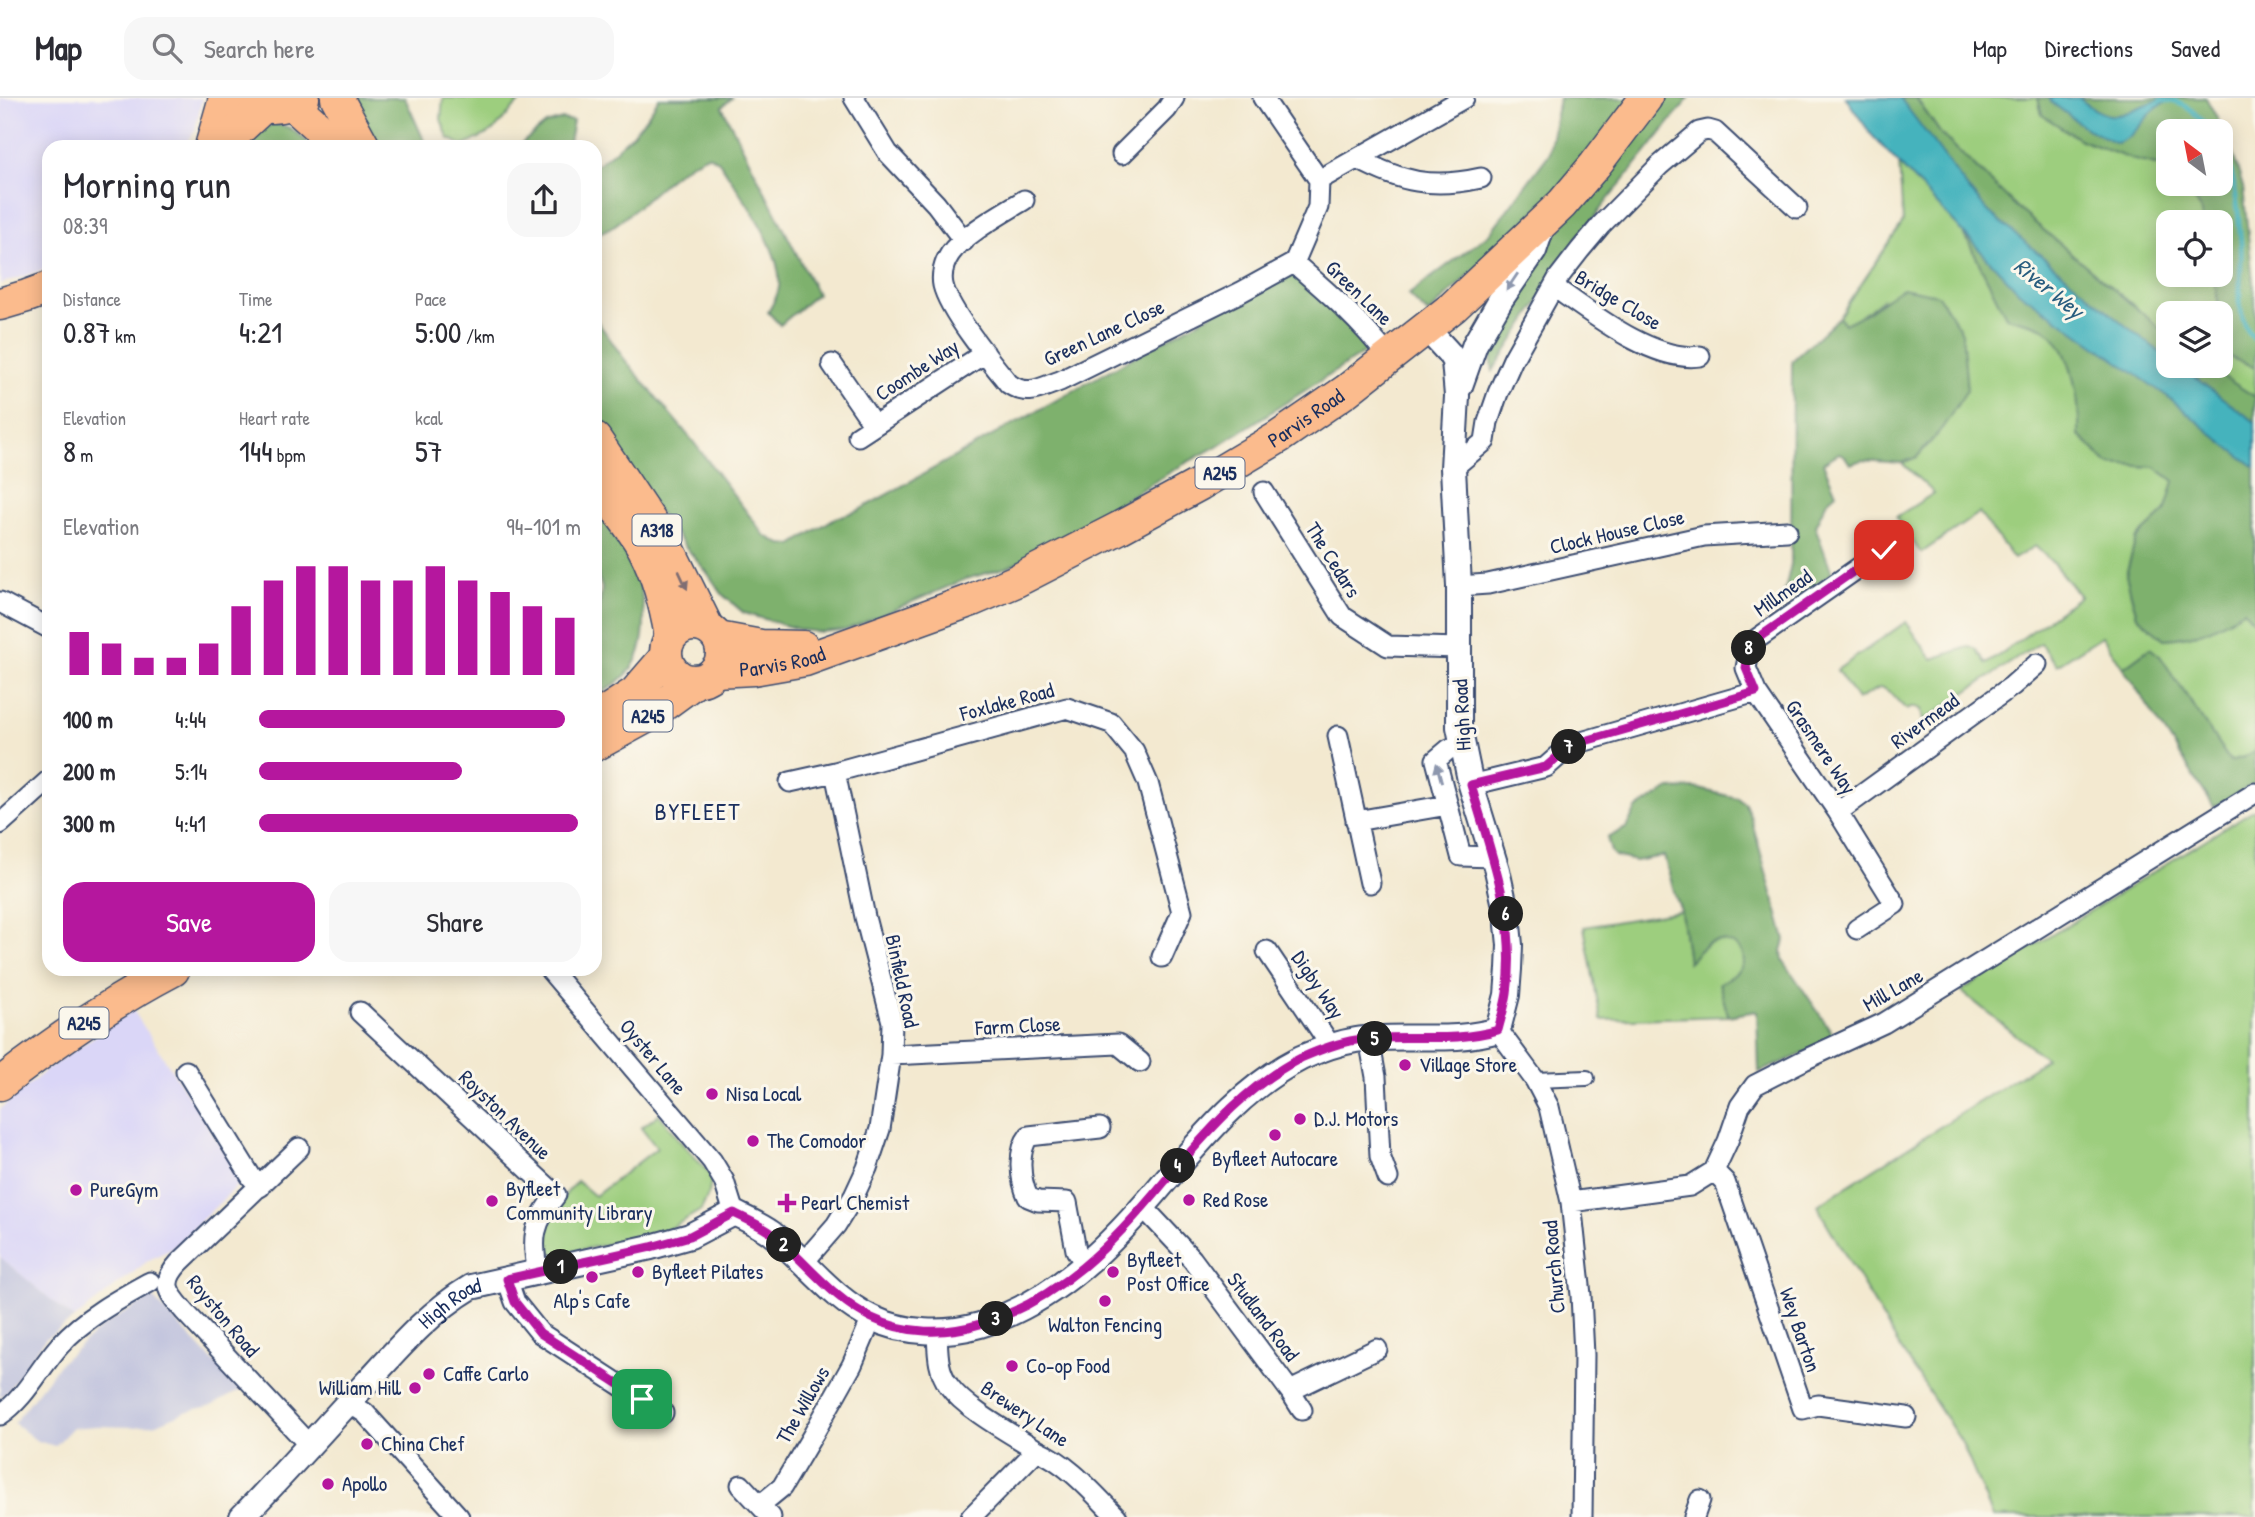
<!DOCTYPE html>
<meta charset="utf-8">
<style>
body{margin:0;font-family:"Patrick Hand",sans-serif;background:#f7f7f7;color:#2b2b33;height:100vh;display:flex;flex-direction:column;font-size:26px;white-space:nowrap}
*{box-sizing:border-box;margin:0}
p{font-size:23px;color:#7c7c81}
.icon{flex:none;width:38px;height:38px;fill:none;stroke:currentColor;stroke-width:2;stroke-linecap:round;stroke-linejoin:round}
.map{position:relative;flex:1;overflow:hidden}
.panel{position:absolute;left:42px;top:42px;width:560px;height:836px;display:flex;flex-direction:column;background:#fff;border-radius:21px;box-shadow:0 4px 18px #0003}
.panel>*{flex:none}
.needle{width:46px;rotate:328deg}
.tools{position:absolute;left:2156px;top:21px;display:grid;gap:14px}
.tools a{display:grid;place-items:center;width:77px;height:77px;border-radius:14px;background:#fff;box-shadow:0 4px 18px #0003;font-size:35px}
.pin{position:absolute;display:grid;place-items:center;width:60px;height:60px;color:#fff;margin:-30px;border-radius:14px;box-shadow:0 4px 10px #0006}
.km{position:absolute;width:35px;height:35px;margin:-18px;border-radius:50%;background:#222;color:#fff;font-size:19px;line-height:35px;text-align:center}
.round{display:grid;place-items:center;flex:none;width:74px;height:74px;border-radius:21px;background:#f7f7f7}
.headline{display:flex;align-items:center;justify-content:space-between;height:119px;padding:0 21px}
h1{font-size:38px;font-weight:600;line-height:52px}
.stats{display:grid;grid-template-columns:repeat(3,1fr);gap:10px;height:119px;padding:7px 21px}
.stats div{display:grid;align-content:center}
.stats b{font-size:30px;font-weight:600}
.stats small{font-size:19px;font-weight:400}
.stats p{font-size:19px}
.chart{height:196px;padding:14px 21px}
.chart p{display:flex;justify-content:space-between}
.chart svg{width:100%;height:126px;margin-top:7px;stroke:#b5179e;stroke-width:6}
.button{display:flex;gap:14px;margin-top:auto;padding:14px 21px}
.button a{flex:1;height:80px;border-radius:21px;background:#b5179e;color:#fff;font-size:28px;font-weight:600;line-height:80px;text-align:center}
.button a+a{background:#f7f7f7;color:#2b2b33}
ul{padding:0 21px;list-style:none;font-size:23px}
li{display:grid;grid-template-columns:112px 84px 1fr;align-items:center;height:52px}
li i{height:18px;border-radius:9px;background:#b5179e}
header{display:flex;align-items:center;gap:42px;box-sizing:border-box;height:98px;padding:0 35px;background:#fff;border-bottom:2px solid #e1e1e2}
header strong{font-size:33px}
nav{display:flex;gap:38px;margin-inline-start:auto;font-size:24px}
.search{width:490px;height:63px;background:#f7f7f7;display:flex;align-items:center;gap:18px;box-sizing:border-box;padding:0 24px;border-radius:21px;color:#7c7c81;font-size:26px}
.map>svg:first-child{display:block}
.built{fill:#dad6f7}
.industrial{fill:#c0c2dd}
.green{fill:#9dce7e;stroke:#5c7e6e;stroke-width:2}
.forest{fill:#7eb16d;stroke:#4c7066;stroke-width:2}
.water{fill:#44b3bd;stroke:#30718e;stroke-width:2}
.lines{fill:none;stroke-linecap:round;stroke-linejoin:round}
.stream{stroke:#44b3bd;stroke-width:5}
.pedestrian-casing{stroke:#3b4b6f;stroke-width:18}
.minor-casing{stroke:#3b4b6f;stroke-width:23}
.tertiary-casing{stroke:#3b4b6f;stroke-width:28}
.primary-casing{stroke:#3b4b6f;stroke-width:35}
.pedestrian{stroke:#fff;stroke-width:14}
.minor{stroke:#fff;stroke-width:19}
.tertiary{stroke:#fff;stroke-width:24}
.primary{stroke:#fbbb8d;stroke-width:32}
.oneway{fill:#8d97ae}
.oneway2{fill:#806e73}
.route-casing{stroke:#fff;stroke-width:14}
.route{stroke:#b5179e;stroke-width:9}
.poi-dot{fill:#b5179e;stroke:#fbf7ec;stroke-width:2.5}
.labels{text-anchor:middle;stroke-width:6;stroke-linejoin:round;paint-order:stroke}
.shield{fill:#fbf7ec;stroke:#5e6b89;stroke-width:2}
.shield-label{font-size:19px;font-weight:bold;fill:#1b2f5e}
.street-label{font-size:21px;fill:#1b2f5e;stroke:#fbf7ec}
.poi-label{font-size:21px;fill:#1b2f5e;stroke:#fbf7ec;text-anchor:start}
.water-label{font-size:23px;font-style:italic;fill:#295d7f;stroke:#fbf7ec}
.quarter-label{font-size:24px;letter-spacing:2px;fill:#1b2f5e;stroke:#fbf7ec}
</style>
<header>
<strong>Map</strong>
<div class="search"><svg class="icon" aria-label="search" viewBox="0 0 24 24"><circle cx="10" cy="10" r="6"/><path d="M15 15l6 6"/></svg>Search here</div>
<nav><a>Map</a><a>Directions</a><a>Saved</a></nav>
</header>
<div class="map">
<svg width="2255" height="1419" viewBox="0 0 2255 1419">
<rect width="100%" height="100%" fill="#fbf7ec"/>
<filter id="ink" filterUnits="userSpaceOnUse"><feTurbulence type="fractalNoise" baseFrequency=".0143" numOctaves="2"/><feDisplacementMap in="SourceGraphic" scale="14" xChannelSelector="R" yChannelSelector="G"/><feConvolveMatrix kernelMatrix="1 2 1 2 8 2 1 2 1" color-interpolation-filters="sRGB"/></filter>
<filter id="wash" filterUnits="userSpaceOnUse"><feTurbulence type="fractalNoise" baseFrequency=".00686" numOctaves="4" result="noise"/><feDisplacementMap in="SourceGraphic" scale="28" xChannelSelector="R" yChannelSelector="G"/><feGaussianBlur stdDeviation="1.57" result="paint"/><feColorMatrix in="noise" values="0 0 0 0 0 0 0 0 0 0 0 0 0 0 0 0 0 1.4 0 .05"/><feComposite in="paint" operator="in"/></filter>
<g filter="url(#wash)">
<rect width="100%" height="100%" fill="#f3e9d0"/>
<path class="built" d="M0 0H202L195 33 183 49H49V170L0 186Z
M133 912 243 1082 173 1150 149 1162 74 1221 0 1159V1011L49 970Z"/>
<path class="industrial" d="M0 1159 74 1221 45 1241 7 1294 0 1299Z
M152 1199 241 1292 213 1307 185 1314 157 1326 135 1329 97 1328 72 1330 55 1348 37 1343 14 1325 61 1264 104 1227Z"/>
<path class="green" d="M443 0H523L493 33 464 48 448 40 441 21Z
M1916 0H2038L2042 17 2081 42 2131 61 2168 70V86H2184L2200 110 2203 124H2168V177H2213L2229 259 2255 269V299L2207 268H2221V215H2168V237L2021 113 1941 36Z
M1899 65 1964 135 2006 218C2016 222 2041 226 2048 232 2074 255 2080 305 2079 337L2108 366 2155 369 2175 383 2165 414 2136 441 2126 477 2137 518 2164 541C2200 539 2214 531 2244 512L2255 525V652L2244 659 2230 663 2150 550 2123 570 2102 538 2057 567 2040 545 1923 623 1921 611 1916 609H1910L1908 612C1897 605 1894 594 1881 589L1857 602 1837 572 1906 524 1932 561 1968 549 1975 550 1987 566 2080 498 2052 464 2035 448 2014 461 1979 415 1921 455 1896 419 1934 395 1902 365 1917 359 1941 332 1882 201 1861 220 1844 226 1839 219 1903 124Z
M2255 711V1419H1993L1962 1345 1899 1248 1822 1117 1818 1107 2046 961 1961 893Z
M1681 813 1688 863C1694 858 1702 848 1710 845 1736 835 1766 866 1720 885L1728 918 1601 922 1584 829Z
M659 1016 679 1042 712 1078 709 1095 701 1112 662 1135 556 1157 547 1153 541 1144C547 1119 560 1102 577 1083L595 1098 657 1050 641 1030Z"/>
<path class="forest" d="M344 0H405L427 49H371Z
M659 0H732L722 9 817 196 780 227 768 214C772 207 778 198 779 189 783 150 739 95 719 63L708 57C673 71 649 102 619 124 612 130 603 133 595 137V68C621 49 644 28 659 0Z
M1559 0H1632L1588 62 1428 216 1408 197 1489 136 1549 56Z
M1658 0H1689L1599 113 1493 273 1491 257 1519 196 1554 138 1626 48Z
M1846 0H1916L1941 36 2021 113 2168 237V268H2207L2255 299V525L2244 512C2214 531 2199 539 2164 541L2137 518 2126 477 2136 441 2165 414 2174 383 2155 369 2108 366 2079 337C2080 305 2074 255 2048 233 2041 226 2016 222 2006 219L1964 135 1871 36Z
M2038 0H2206L2228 40 2243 89 2255 202V269L2229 259 2213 177H2221V124H2203L2200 110 2184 86H2221V33H2168V70L2131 61 2081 42 2042 17Z
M562 21 573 23 568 49H517L546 26Z
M273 25 290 30 314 49H244L255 36Z
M1292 171 1364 237 1367 253 1221 346 1184 366 1039 453 1008 469 966 481 846 532 819 534 801 532 744 515 723 497 706 473 685 448 595 330V220L625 262 692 342 765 438 781 446 792 447 835 420 857 413Z
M1902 190 1938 197 1962 234 1967 292 1941 332 1917 359 1902 365 1862 362 1850 366 1844 357 1839 355 1823 365 1836 395 1827 403 1815 428 1832 475 1781 510 1791 466 1792 263 1839 219 1844 226C1866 218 1882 202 1902 190Z
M595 406C604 417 613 428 621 440 643 476 657 543 626 577 617 586 605 593 595 599V541L602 490 595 469Z
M2150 550 2160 558 2230 663 2244 659 2255 652V685L2214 709 2123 570Z
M1695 690 1737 700 1745 706 1751 720 1785 842 1782 853 1783 862 1837 942 1759 974 1757 913 1728 918 1719 885C1767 866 1735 835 1709 845 1702 848 1694 859 1688 864L1681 813 1676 800 1664 758 1635 763 1615 758 1611 754 1607 740 1626 730 1636 711 1670 691Z"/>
<path class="water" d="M1846 0H1900L1969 92 1989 114 2126 228 2168 260V268H2179L2255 324V369L2224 346 2171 301 2019 194 1871 36Z
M2048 0H2079C2121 35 2125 7 2166 1L2165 5C2144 14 2139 39 2116 45L2087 31 2051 4Z"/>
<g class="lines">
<path class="stream" d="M2160 3C2183 0 2198 17 2210 33
M2221 49C2235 70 2239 120 2241 146 2243 175 2231 219 2255 242"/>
</g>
</g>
<g filter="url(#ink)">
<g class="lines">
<defs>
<path id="pedestrian" d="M1535 982 1587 980"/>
<path id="minor" d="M854 0 888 55 936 106 964 143
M1263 0 1319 82 1318 109 1294 165
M1122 56 1167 11 1174 0
M1358 61C1401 84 1432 91 1481 80
M1319 82 1464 0
M1024 102C1003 115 963 137 950 156 944 165 941 177 943 187 949 213 991 264 1009 286 1028 299 1040 290 1060 283L1241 194 1294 165
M1294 165C1329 195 1361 223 1389 260
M1554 189C1591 215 1654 265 1700 258
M832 266 874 327
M858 338 985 255
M1453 370 1485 343 1488 324 1498 295 1513 261 1559 179 1580 152 1601 127 1659 68 1699 34 1708 32 1715 34 1797 110
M1264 394 1342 518 1388 548 1460 550
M1459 488 1488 486 1704 438 1787 433
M0 504 49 530
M1756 594 1746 570 1751 545 1884 452
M1338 638 1370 785
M1461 646 1449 651 1436 662 1461 758 1492 759
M790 684 835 674 1067 610 1111 625 1134 653 1148 685 1182 814 1162 859
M1471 687 1546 669 1571 647 1756 594 1838 714 1895 806 1857 831
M1838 714 2012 588 2037 566
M1356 723 1448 707
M0 726 49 682
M1267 853 1331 948
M550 872 712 1063 724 1083 734 1115
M360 914 556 1097C533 1125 531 1141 538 1175
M1498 932 1535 982 1549 1009 1571 1104 1581 1197 1584 1257 1582 1419
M1369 941 1376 979 1380 1058 1388 1080
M891 957 1118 946 1140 964
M186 973 252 1080 260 1089
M299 1050 179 1165C160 1186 168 1194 184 1213L310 1348
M1714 1073 1725 1084 1803 1311 1818 1307 1906 1319
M1571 1104 1690 1088 1714 1073 1728 1043 1740 1008 1755 987 1804 962 1884 925 2255 695
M1143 1109 1192 1161 1290 1293 1302 1312
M803 1165 836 1127 854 1098 867 1070 880 1031 891 957 892 924 865 819 835 674
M1086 1167 1076 1152 1067 1104 1038 1103 1028 1099C1020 1082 1017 1053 1029 1038L1100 1030
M507 1181 515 1204 540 1235 663 1315
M937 1235C938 1253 937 1272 949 1288 965 1311 1012 1336 1037 1352 1069 1366 1093 1395 1117 1419
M1290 1293 1377 1251
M642 1302 651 1286
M348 1304 365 1315 459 1419
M0 1317C25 1301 40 1269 60 1247 84 1220 119 1201 150 1184
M741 1387 771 1419
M760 1407 782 1389 814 1335 852 1267 872 1220
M971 1419 1037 1352
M1694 1419 1700 1402"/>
<g id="tertiary">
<path d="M1460 288 1475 246 1501 201 1534 153 1542 129"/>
<path id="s1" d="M242 1419C286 1374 328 1326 371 1280 402 1246 431 1213 471 1189L651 1149 690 1138 734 1115C746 1121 760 1127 771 1135 805 1162 832 1201 872 1220 905 1236 945 1237 980 1227 1058 1203 1114 1144 1165 1083 1206 1036 1244 989 1301 960 1319 952 1337 945 1356 942 1403 935 1452 946 1498 932L1507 897 1509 871 1510 847 1507 817 1497 772 1471 687 1459 629V488L1453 370 1457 298 1454 263 1449 255 1427 231"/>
</g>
<g id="primary">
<path d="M244 0C264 13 283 11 303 0"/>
<path d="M337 0 364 49"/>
<path d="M292 6 320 31 336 49"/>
<path d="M211 49 225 0"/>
<path d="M220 49 263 9"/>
<path d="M0 206 27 198 49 190"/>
<path d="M595 341 668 450 707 529"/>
<path d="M595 381C610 404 629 424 643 449 658 477 665 506 671 538"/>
<circle cx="694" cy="555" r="28"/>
<path d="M718 540 761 548 803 549"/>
<path id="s2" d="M715 573 753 571 805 562 972 502 1014 484 1119 430 1200 386 1279 339 1346 293 1453 209 1562 106 1595 67 1646 0"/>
<path d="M595 621 635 595 666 559"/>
<path d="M595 647 648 618 696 583"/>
<path d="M0 986C54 944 112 904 173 872"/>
</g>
</defs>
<use href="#pedestrian" class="pedestrian-casing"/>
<use href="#minor" class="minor-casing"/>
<use href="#tertiary" class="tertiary-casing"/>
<use href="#primary" class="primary-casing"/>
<use href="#pedestrian" class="pedestrian"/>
<use href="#minor" class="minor"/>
<use href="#tertiary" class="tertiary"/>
<use href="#primary" class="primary"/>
</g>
<defs><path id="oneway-solid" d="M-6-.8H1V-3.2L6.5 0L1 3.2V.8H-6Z" transform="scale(1.75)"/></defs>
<g class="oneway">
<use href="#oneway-solid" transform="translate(1512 184) rotate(124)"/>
<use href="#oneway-solid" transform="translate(1439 675) rotate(-105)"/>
</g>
<use class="oneway2" href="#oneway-solid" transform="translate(683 482) rotate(65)"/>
</g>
<g class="lines" filter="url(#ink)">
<defs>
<path id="route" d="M642 1301 540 1235 515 1204 507 1181 651 1149 690 1138 734 1115C746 1121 760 1127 771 1135 805 1162 832 1201 872 1220 905 1236 945 1237 980 1226 1058 1203 1114 1145 1165 1083 1206 1036 1244 989 1301 960 1319 952 1337 945 1356 942 1403 935 1452 946 1498 932 1501 920 1505 908 1507 895 1518 823 1491 756 1471 687L1546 669 1571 647 1756 594 1746 570 1751 545 1884 452"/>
</defs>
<use href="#route" class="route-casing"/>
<use href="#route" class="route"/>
</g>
<g class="poi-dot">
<circle cx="1405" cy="967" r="7"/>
<circle cx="712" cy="996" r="7"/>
<circle cx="1300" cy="1021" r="7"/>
<circle cx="1275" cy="1037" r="7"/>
<circle cx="753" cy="1043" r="7"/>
<circle cx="76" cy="1092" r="7"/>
<circle cx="1189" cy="1102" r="7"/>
<circle cx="492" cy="1103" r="7"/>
<path d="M783.5 1094.5h7v7h7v7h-7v7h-7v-7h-7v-7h7z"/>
<circle cx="638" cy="1174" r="7"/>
<circle cx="1113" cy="1174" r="7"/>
<circle cx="592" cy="1179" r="7"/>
<circle cx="1105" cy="1203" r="7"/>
<circle cx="1012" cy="1268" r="7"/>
<circle cx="429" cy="1276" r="7"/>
<circle cx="415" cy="1290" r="7"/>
<circle cx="367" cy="1346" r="7"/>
<circle cx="328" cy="1386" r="7"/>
</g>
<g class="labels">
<g class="shield">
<rect x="1195.5" y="359.5" width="49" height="31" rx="5"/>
<rect x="632.5" y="416.5" width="49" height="31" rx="5"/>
<rect x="623.5" y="602.5" width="49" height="31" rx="5"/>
<rect x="59.5" y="909.5" width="49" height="31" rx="5"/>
</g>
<g class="shield-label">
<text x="1220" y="382">A245</text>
<text x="657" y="439">A318</text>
<text x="648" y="625">A245</text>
<text x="84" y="932">A245</text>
</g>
<g class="street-label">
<text transform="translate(1359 195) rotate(44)" y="7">Green Lane</text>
<text transform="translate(1618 202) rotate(31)" y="7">Bridge Close</text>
<text transform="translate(1104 235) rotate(-25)" y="7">Green Lane Close</text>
<text transform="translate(917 272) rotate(-33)" y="7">Coombe Way</text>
<text dy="7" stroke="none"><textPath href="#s2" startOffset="649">Parvis Road</textPath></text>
<text transform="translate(1617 434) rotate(-13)" y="7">Clock House Close</text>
<text transform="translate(1333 462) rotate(58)" y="7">The Cedars</text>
<text transform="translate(1783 495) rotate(-35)" y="7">Millmead</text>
<text dy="7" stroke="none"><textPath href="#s2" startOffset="68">Parvis Road</textPath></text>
<text transform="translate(1007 604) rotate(-15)" y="7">Foxlake Road</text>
<text transform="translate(1462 617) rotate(-93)" y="7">High Road</text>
<text transform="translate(1925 623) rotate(-36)" y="7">Rivermead</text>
<text transform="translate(1821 649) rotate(56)" y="7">Grasmere Way</text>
<text transform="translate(902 883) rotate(78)" y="7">Binfield Road</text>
<text transform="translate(1318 887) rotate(56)" y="7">Digby Way</text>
<text transform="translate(1893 892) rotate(-30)" y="7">Mill Lane</text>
<text transform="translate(1018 928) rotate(-3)" y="7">Farm Close</text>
<text transform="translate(653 959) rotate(50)" y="7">Oyster Lane</text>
<text transform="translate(505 1017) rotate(44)" y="7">Royston Avenue</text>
<text transform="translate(1554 1169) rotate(-95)" y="7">Church Road</text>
<text dy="7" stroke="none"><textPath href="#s1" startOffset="299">High Road</textPath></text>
<text transform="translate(223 1218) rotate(50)" y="7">Royston Road</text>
<text transform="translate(1263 1219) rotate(53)" y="7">Studland Road</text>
<text transform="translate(1800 1232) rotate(71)" y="7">Wey Barton</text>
<text transform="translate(803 1307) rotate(-60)" y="7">The Willows</text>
<text transform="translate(1025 1316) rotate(34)" y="7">Brewery Lane</text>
</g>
<g class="poi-label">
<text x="1419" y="974">Village Store</text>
<text x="726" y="1003">Nisa Local</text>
<text x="1314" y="1028">D.J. Motors</text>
<text x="767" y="1050">The Comodor</text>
<text x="1275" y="1068" text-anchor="middle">Byfleet Autocare</text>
<text x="506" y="1098">Byfleet<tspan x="506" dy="24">Community Library</tspan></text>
<text x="90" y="1099">PureGym</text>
<text x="1203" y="1109">Red Rose</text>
<text x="801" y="1112">Pearl Chemist</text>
<text x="1127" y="1169">Byfleet<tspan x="1127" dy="24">Post Office</tspan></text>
<text x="652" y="1181">Byfleet Pilates</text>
<text x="592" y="1210" text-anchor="middle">Alp's Cafe</text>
<text x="1105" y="1234" text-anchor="middle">Walton Fencing</text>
<text x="1026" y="1275">Co-op Food</text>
<text x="443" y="1283">Caffe Carlo</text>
<text x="401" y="1297" text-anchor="end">William Hill</text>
<text x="381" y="1353">China Chef</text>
<text x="342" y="1393">Apollo</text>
</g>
<g class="water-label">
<text transform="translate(2049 190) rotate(39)" y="8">River Wey</text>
</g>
<g class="quarter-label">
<text x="698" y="722">BYFLEET</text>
</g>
</g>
</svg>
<div class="tools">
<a><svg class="needle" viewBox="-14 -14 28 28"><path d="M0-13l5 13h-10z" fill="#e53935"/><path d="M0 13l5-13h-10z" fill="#7c7c81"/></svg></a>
<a><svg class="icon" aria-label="locate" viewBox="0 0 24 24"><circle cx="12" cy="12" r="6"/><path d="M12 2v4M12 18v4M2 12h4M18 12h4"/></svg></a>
<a><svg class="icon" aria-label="layers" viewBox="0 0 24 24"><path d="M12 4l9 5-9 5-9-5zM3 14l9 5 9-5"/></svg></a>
</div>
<div class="pin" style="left:642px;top:1301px;background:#1e9e55"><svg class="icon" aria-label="arrive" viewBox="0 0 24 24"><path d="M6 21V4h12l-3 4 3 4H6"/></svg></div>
<div class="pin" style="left:1884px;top:452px;background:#d93025"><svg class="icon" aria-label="check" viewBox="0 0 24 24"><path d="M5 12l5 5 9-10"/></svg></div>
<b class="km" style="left:561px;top:1169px">1</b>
<b class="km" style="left:784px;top:1147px">2</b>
<b class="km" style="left:996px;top:1221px">3</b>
<b class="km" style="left:1178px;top:1068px">4</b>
<b class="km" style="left:1375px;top:941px">5</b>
<b class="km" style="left:1506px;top:816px">6</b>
<b class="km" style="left:1569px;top:649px">7</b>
<b class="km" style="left:1749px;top:550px">8</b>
<section class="panel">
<div class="headline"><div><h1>Morning run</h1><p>08:39</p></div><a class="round"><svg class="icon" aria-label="share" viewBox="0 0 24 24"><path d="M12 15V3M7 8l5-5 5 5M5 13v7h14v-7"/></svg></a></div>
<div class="stats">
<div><p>Distance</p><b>0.87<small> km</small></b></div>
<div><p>Time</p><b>4:21</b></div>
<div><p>Pace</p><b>5:00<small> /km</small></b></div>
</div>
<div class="stats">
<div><p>Elevation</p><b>8<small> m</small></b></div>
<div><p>Heart rate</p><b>144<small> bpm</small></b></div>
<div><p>kcal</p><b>57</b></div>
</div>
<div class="chart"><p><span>Elevation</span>94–101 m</p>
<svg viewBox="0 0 160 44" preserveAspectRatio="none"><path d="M5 44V29M15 44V33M25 44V38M35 44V38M45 44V33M55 44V20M65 44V11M75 44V6M85 44V6M95 44V11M105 44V11M115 44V6M125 44V11M135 44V15M145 44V20M155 44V24"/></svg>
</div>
<ul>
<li><b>100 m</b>4:44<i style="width:95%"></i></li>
<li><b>200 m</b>5:14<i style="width:63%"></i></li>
<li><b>300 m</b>4:41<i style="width:99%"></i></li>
</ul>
<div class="button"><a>Save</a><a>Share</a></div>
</section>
</div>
